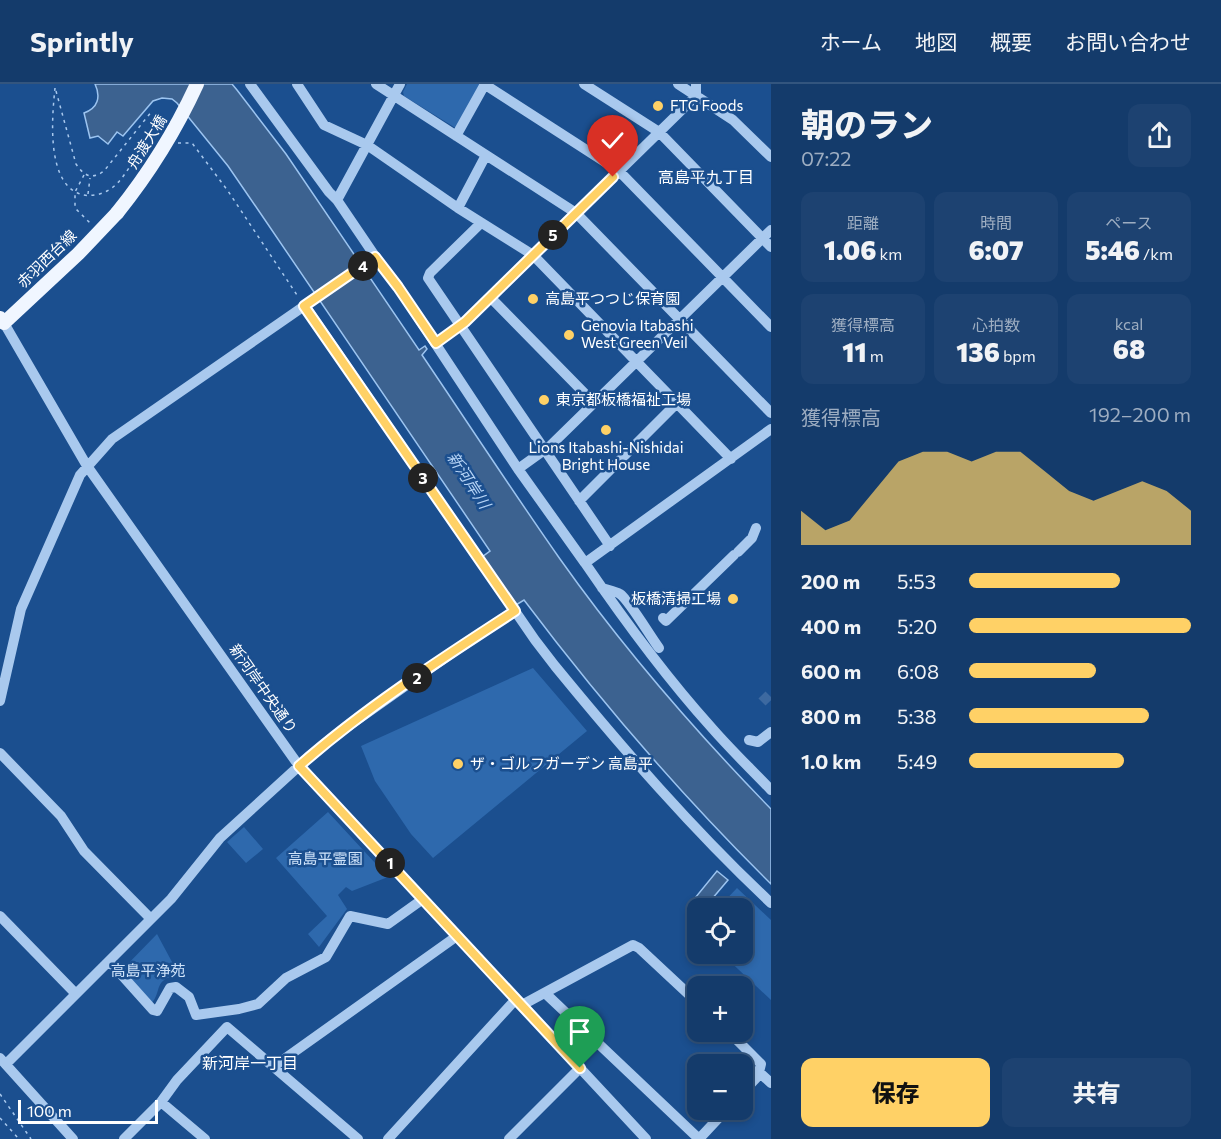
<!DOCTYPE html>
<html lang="ja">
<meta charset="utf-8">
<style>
body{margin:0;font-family:Commissioner,"Noto Sans JP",sans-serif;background:#1d4271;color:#f1f3f6;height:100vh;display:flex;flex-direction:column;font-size:22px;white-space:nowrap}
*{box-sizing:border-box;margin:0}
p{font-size:20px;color:#9dadc1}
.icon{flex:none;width:33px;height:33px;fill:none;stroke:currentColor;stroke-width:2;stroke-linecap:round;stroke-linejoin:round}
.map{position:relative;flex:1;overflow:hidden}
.panel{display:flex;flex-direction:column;background:#143b6b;width:450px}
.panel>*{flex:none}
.fabs{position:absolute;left:687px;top:814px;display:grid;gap:12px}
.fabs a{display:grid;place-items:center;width:66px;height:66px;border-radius:12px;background:#143b6b;box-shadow:0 3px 9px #0003,0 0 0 2px #33557e;font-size:30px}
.scale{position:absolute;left:18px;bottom:15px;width:140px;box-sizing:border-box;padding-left:6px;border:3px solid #fff;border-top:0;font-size:16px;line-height:21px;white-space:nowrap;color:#fff;-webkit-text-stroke:4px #1b4f8f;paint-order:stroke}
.pin{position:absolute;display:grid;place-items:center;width:51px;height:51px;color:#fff;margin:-62px -26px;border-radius:50% 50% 50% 0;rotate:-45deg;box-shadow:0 0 6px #0007}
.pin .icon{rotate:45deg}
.km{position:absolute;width:30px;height:30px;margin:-15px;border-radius:50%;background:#222;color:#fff;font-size:16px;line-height:30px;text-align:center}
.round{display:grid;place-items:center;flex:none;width:63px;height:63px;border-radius:12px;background:#1d4271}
.overview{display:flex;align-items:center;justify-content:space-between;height:102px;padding:0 30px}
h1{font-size:33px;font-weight:800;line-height:45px}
.metrics{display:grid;grid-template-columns:repeat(3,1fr);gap:9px;height:102px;padding:6px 30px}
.metrics div{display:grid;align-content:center;border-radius:12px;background:#1d4271;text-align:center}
.metrics b{font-size:26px;font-weight:800}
.metrics small{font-size:16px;font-weight:400}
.metrics p{font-size:16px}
.chart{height:168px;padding:12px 30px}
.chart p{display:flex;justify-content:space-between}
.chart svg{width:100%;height:108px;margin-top:6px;fill:#ffd166;opacity:.7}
.action{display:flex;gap:12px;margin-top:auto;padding:12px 30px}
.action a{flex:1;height:69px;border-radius:12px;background:#ffd166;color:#111;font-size:24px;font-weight:800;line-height:69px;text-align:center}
.action a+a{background:#1d4271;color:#f1f3f6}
ul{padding:0 30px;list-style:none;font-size:20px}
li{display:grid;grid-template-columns:96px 72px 1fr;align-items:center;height:45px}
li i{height:15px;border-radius:8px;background:#ffd166}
header{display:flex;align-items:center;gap:36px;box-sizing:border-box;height:84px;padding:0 30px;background:#143b6b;border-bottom:2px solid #33557e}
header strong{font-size:28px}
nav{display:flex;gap:33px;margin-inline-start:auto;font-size:21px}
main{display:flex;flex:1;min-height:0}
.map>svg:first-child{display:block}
.green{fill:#2e69ad}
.water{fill:#3c6290;stroke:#9cc4f0;stroke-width:1.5}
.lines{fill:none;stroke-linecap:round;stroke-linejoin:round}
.minor-tunnel{stroke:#3d69a0;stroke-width:10;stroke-dasharray:10 5;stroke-linecap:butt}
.path{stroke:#a9c9ee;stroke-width:1.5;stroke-dasharray:3 4.5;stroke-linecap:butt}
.minor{stroke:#a9c9ee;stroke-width:10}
.major{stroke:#f0f6ff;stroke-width:14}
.major-bridge{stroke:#f0f6ff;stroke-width:14}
.route-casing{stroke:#fff;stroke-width:12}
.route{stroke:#ffd166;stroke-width:8}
.poi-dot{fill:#ffd166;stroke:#1b4f8f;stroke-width:2}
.labels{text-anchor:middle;stroke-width:5;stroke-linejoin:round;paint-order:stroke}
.poi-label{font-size:15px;fill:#fff;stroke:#1b4f8f;text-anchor:start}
.street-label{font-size:15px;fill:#fff;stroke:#1b4f8f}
.park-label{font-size:15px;fill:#cfe3fa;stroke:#1b4f8f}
.neighbourhood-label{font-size:16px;fill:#fff;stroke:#1b4f8f}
.water-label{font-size:16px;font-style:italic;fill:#b5d3f5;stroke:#1b4f8f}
</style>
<header>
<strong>Sprintly</strong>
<nav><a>ホーム</a><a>地図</a><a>概要</a><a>お問い合わせ</a></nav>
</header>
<main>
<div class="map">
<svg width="771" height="1055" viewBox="0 0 771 1055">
<rect width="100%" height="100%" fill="#1b4f8f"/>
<path class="green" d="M407 0H480L458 43H454L404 12 403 8Z
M533 584 587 647 433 774 411 750 375 697 361 662Z
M328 728 388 793 352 807 346 803 338 811 347 825 319 863 308 850 327 832 276 774Z
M244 743 263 765 246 779 227 758Z
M737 804 771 836V916L722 870H742V825H717Z
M157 850 179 891C152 895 163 907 151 920L121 887Z"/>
<path class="water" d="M95 0H232L237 6 286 70 419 266 425 262 427 265 422 271C468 339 513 408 560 475 623 564 695 647 771 725V800C681 711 600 617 524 516L516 521 482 473 490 467 265 136 228 82 177 19 172 15 162 14 153 17 123 52 117 48 108 60 98 52 90 54 84 29C98 24 101 13 95 0Z
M717 787 728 796 706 822 695 814Z"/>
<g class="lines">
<path class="minor-tunnel" d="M762 611 771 620"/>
<path class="path" d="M55 4C52 33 46 98 80 110 88 113 100 111 107 107 128 96 133 67 154 56
M56 7 76 80C84 92 92 96 104 87L152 27
M178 59H192L228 107 299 214
M84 91 75 108V124L91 140
M88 110 90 94
M554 222 561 216
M0 1010 31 1055
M0 1034 19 1055"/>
<path class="minor" d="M250 0 329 108 337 116 379 178 398 203 518 385 585 479 771 345
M297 0 324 41 367 61 458 124 533 171 731 375
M376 0 576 129 771 329
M484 0 619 87 771 243
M584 0 659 48 771 163
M678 0 733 36 771 73
M456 52 485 0
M337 116 400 0
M458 124 486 71
M481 139 430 189 428 194 610 462
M490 213 594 319
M305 222 535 556 555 582C623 665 693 746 771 819
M4 239 87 382 299 682 646 1055
M436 259 465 238 696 12V0
M518 385 550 362 771 146
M579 417 677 319
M738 468 752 454 756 444
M585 479C624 536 665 592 711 643 730 665 751 685 771 706
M602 504C608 506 615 507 620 510 629 516 650 552 659 564
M663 534 666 537 734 471
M0 617 21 525 80 391 112 355 375 173
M749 656 758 658 771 648
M0 669 61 732 84 767 151 835
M0 832 76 910
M110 878 153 926 157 927 170 904 176 903 189 913 196 931 239 925 258 920 286 894 326 873 350 832 388 840 423 815
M545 909 699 1055
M522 921 633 861 639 864 698 919
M729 948 761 980 758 992 742 1009
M0 974 73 1055
M6 980 171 815 220 754 299 682 329 656 462 562 515 527
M273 983 457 852
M760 989 771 999
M161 1018 205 1055
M124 1055 161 1018 177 996 227 943 358 1055
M388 1055 516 915
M509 1055 580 984
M699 1055 726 1026"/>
<path class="major" d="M0 234 4 239 78 170 117 129"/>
<path class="major-bridge" d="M117 129C150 88 175 48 197 0"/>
</g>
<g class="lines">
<defs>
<path id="route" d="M580 984 299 682C365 624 441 575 515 527L304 222 375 173 398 203 436 259 465 238 613 93"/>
</defs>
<use href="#route" class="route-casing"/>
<use href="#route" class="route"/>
</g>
<g class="poi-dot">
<circle cx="658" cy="22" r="6"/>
<circle cx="533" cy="215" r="6"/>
<circle cx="569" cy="251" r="6"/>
<circle cx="544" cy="316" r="6"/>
<circle cx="606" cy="346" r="6"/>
<circle cx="733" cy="515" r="6"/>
<circle cx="458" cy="680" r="6"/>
</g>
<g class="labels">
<g class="poi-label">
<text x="670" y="27">FTG Foods</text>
<text x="545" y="220">高島平つつじ保育園</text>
<text x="581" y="247">Genovia Itabashi<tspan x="581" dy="17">West Green Veil</tspan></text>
<text x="556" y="321">東京都板橋福祉工場</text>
<text x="606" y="369" text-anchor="middle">Lions Itabashi-Nishidai<tspan x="606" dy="17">Bright House</tspan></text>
<text x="721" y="520" text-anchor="end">板橋清掃工場</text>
<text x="470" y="685">ザ・ゴルフガーデン 高島平</text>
</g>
<g class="street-label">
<text transform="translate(147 58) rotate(-58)" y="5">舟渡大橋</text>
<text transform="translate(47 175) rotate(-44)" y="5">赤羽西台線</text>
<text transform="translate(263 605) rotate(55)" y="5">新河岸中央通り</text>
</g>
<g class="park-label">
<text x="325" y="780">高島平霊園</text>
<text x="148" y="892">高島平浄苑</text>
</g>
<g class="neighbourhood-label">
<text x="706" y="99">高島平九丁目</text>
<text x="250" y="985">新河岸一丁目</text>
</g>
<g class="water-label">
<text transform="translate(469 396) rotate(57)" y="6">新河岸川</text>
</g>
</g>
</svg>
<div class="fabs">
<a><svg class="icon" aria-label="locate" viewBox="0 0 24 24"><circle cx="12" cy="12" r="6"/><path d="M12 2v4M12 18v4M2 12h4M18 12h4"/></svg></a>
<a>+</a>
<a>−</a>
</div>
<div class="scale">100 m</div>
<div class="pin" style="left:580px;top:984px;background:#1e9e55"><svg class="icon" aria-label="arrive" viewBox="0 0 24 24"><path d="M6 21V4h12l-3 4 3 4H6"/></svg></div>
<div class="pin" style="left:613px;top:93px;background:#d93025"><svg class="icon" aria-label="check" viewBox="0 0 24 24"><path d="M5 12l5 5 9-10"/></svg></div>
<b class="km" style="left:390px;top:779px">1</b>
<b class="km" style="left:417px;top:594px">2</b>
<b class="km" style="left:423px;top:394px">3</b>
<b class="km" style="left:363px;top:182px">4</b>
<b class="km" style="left:553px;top:151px">5</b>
</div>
<section class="panel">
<div class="overview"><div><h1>朝のラン</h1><p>07:22</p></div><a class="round"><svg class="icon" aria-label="share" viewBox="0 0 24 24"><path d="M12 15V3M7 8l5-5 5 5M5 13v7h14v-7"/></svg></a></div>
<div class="metrics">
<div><p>距離</p><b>1.06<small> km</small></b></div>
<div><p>時間</p><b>6:07</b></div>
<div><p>ペース</p><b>5:46<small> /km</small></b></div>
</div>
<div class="metrics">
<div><p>獲得標高</p><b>11<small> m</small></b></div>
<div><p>心拍数</p><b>136<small> bpm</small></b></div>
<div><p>kcal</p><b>68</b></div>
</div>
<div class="chart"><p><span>獲得標高</span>192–200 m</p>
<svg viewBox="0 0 160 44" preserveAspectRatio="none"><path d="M0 44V30L10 38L20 34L30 22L40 10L50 6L60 6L70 10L80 6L90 6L100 14L110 22L120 26L130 22L140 18L150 22L160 30V44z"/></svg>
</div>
<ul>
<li><b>200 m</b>5:53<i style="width:68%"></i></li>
<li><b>400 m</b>5:20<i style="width:100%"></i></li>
<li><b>600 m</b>6:08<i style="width:57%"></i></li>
<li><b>800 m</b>5:38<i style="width:81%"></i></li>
<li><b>1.0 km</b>5:49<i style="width:70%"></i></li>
</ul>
<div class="action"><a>保存</a><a>共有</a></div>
</section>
</main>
